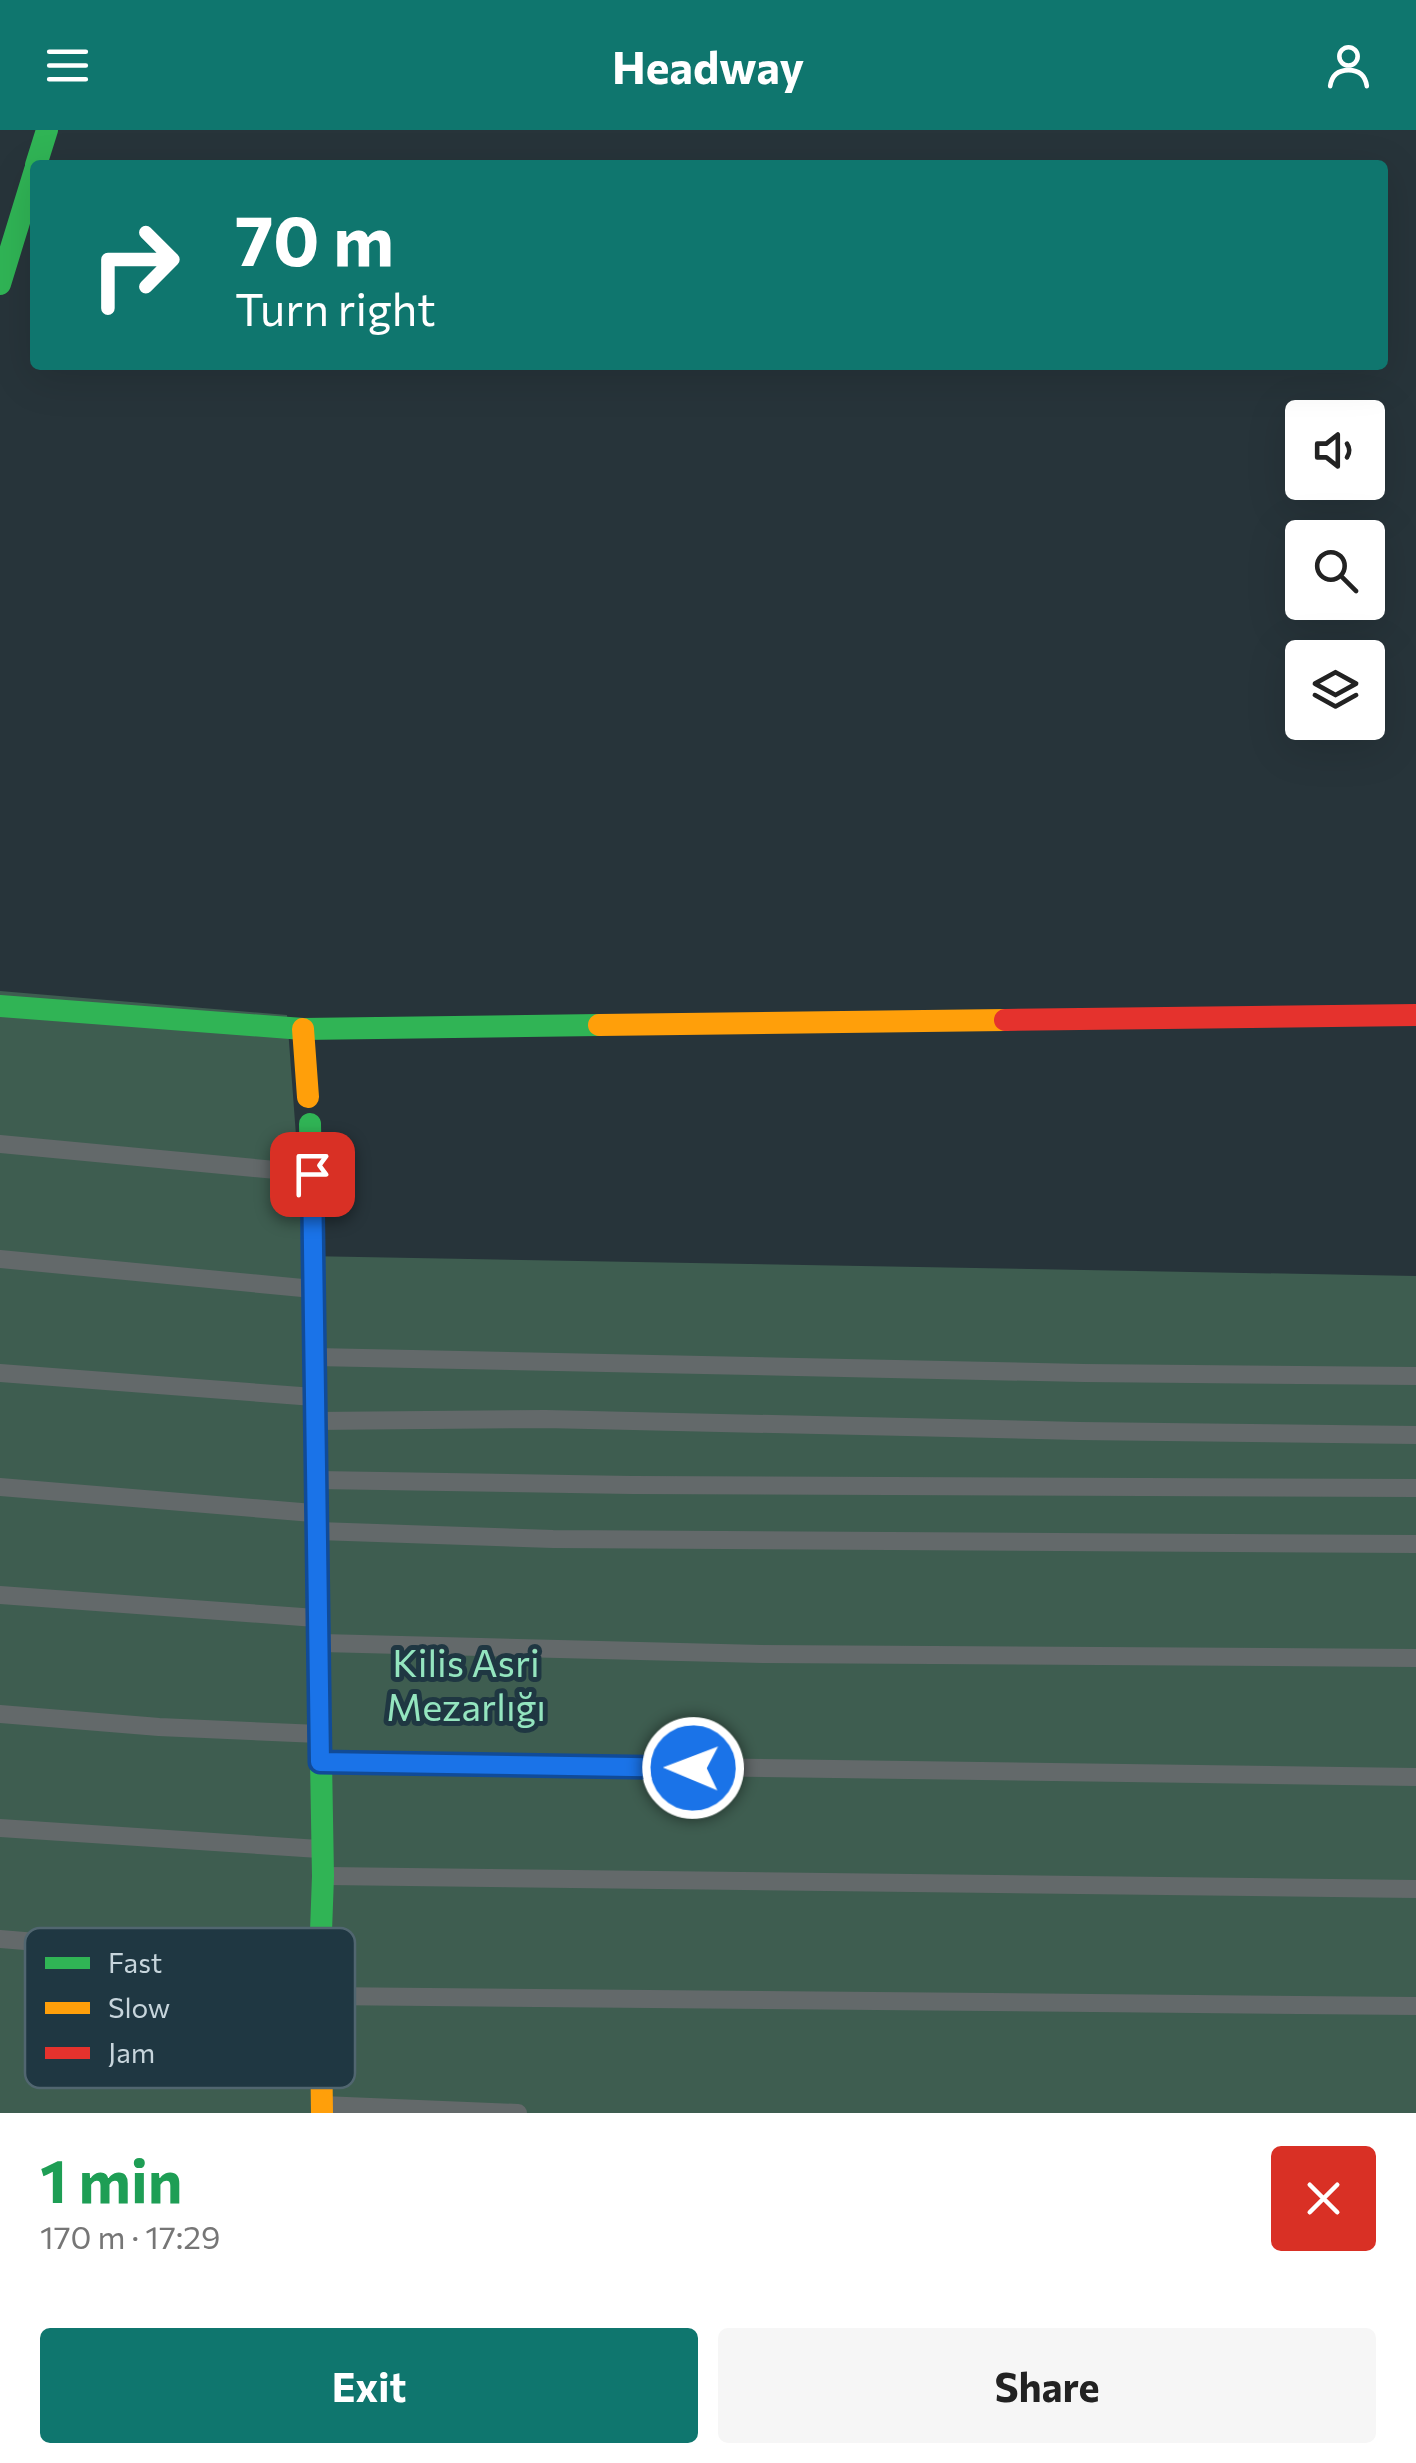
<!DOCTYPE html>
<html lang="en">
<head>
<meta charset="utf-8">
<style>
	body { margin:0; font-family:Commissioner,sans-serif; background:#f6f6f6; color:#222; height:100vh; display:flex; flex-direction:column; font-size:38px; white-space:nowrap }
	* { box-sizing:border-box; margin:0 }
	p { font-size:32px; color:#767676 }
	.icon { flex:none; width:55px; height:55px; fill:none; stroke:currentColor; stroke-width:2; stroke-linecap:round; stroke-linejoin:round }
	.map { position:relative; height:1983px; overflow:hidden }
	.side { display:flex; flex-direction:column; background:#fff; flex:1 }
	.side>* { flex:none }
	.guide { position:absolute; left:30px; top:30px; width:1358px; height:210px; border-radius:10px; box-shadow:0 10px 40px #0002; background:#0f766e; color:#fff; overflow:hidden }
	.controls { position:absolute; left:1285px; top:270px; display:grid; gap:20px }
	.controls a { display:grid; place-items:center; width:100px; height:100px; border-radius:10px; background:#fff; box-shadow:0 10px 40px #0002; font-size:50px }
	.pin { position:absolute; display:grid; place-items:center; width:85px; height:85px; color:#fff; margin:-42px; border-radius:20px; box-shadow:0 5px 15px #0006 }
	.me { position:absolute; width:110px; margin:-55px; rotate:271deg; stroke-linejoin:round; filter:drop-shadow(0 0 8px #0008) }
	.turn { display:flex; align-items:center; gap:35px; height:210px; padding:0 40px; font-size:45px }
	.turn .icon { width:130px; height:130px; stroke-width:2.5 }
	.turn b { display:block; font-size:70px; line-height:85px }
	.round { display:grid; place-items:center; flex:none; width:105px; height:105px; border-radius:10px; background:#f6f6f6 }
	.overview { display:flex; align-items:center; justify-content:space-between; height:170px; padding:0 40px }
	h1 { font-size:60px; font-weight:700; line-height:75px; color:#1e9e55 }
	.cta { display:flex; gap:20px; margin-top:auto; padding:20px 40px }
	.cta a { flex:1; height:115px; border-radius:10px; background:#0f766e; color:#fff; font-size:40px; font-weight:700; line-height:115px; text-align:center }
	.cta a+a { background:#f6f6f6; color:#222 }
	header { display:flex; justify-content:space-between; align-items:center; height:130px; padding:0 40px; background:#0f766e; color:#fff; font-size:45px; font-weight:700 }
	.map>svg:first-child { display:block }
	.green { fill:#3e5d50 }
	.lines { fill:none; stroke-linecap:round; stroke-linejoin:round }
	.lane { stroke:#63696a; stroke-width:18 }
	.fast { stroke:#30b455; stroke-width:22 }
	.slow { stroke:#ff9f0a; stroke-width:22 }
	.jam { stroke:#e5322d; stroke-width:22 }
	.route-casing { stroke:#114b97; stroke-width:25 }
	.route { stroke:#1a73e8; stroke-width:18 }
	.labels { text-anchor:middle; stroke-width:10; stroke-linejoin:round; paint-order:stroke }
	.park-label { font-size:38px; fill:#94e5bf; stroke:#1f3742 }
	.key { fill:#1f3742; stroke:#516670; stroke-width:2.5 }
	.key-label { font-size:28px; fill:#c7d5dc }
</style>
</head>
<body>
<header><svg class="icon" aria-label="menu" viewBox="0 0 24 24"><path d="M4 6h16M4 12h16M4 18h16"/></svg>Headway<svg class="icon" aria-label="person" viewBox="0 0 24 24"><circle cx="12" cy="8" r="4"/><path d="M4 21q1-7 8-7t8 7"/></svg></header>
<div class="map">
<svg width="1416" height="1983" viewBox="0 0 1416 1983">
	<rect width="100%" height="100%" fill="#27343a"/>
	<path class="green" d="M0 861 287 885 305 1126 1416 1146V1983H0Z"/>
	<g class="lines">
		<path class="lane" d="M0 1014 308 1043
			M0 1129 313 1159
			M315 1227 1084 1243 1416 1246
			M0 1243 314 1267
			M315 1291 545 1289 1080 1301 1416 1305
			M317 1350 632 1355 1416 1358
			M0 1357 313 1383
			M318 1401 553 1409 1416 1414
			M0 1465 316 1488
			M322 1513 762 1524 1416 1528
			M0 1584 159 1597 319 1604
			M325 1632 1416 1647
			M0 1698 319 1719
			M327 1746 1416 1759
			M0 1809 318 1835
			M320 1866 1416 1876
			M322 1975 518 1983"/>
		<path class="fast" d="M36 35 47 0
			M0 154 35 40
			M0 876 303 899 599 895
			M310 994 323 1746 320 1829"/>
		<path class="slow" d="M599 895 1005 890
			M303 899 308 967
			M320 1829 322 1983"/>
		<path class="jam" d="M1005 890 1416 885"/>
	</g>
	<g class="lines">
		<defs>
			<path id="route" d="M312 1044 320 1632 693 1638"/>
		</defs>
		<use href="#route" class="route-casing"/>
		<use href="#route" class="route"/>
	</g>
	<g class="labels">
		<g class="park-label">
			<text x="466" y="1547">Kilis Asri<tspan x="466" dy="44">Mezarlığı</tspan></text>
		</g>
	</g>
	<rect x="25" y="1798" width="330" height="160" rx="15" class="key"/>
	<rect x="45" y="1827" width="45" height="12" fill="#30b455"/>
	<rect x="45" y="1872" width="45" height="12" fill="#ff9f0a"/>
	<rect x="45" y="1917" width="45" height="12" fill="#e5322d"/>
	<g class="key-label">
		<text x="108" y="1843">Fast</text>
		<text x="108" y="1888">Slow</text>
		<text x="108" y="1933">Jam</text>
	</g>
</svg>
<div class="controls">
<a><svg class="icon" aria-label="sound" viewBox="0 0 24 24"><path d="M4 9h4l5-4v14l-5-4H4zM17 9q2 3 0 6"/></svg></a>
<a><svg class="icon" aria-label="search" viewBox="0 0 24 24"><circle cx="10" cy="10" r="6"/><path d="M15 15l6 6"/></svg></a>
<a><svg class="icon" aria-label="layers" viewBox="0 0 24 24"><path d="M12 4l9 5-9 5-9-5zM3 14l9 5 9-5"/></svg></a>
</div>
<div class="pin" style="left:312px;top:1044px;background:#d93025"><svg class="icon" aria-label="arrive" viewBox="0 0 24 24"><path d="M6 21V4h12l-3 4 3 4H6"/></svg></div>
<svg class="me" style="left:693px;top:1638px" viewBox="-20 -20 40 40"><circle r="17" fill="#1a73e8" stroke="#fff" stroke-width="3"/><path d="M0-11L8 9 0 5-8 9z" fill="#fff"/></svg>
<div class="guide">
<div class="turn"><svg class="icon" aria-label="right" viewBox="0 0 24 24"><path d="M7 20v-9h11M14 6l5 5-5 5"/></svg><div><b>70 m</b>Turn right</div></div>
</div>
</div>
<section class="side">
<div class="overview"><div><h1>1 min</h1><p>170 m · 17:29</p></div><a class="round" style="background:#d93025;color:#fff"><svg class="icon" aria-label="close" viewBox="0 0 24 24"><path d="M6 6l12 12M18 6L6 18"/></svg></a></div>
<div class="cta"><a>Exit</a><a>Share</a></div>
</section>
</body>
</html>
